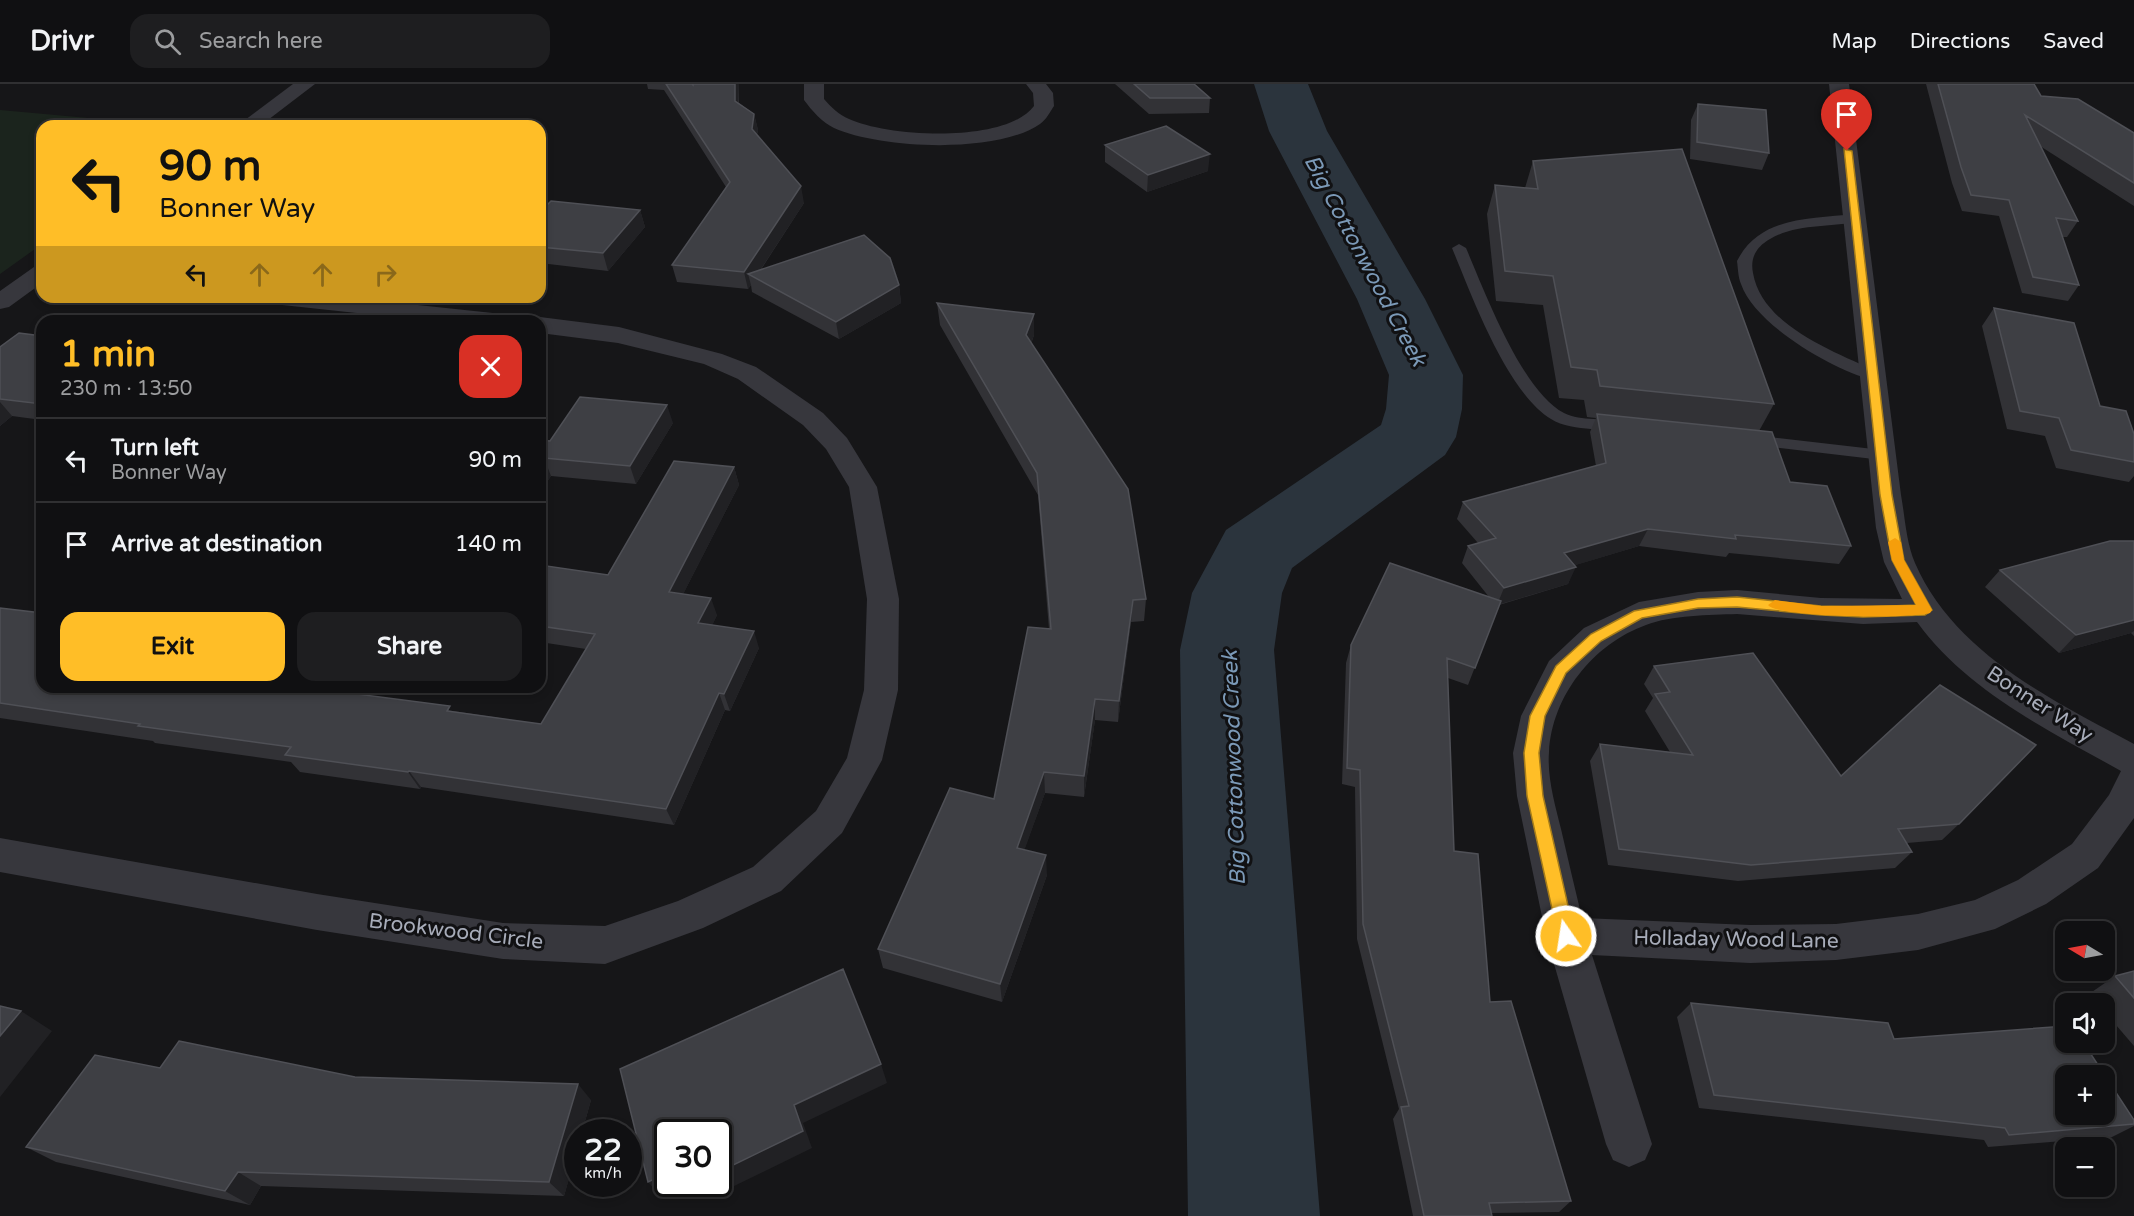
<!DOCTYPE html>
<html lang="en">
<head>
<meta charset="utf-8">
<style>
	body { margin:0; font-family:"Varela Round",sans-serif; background:#1e1e20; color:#f1f3f6; height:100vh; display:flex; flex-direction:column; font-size:22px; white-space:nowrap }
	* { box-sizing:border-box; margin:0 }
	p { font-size:20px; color:#9c9d9f }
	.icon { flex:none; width:33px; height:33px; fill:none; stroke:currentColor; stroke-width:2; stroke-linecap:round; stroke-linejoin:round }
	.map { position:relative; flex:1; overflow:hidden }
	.drawer { position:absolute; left:36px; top:231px; width:510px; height:378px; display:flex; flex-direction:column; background:#101012; border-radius:18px; box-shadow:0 3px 9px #0003,0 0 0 2px #303032 }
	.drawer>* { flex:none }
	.hud { position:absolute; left:36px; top:36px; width:510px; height:183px; border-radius:18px; box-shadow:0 3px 9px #0003,0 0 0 2px #303032; background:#ffbe27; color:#111; overflow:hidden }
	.needle { width:39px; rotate:280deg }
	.tools { position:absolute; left:2055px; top:837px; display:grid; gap:12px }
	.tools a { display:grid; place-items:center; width:60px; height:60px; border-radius:12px; background:#101012; box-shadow:0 3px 9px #0003,0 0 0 2px #303032; font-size:30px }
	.speed { position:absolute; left:564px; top:1035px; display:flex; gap:12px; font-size:30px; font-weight:700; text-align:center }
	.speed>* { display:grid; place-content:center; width:78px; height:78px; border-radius:50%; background:#101012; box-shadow:0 3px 9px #0003,0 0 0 2px #303032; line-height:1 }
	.speed small { font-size:15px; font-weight:400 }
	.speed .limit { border:3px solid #111; border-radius:9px; background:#fff; color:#111 }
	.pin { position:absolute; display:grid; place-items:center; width:51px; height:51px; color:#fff; margin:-62px -26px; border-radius:50% 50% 50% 0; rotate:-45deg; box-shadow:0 0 6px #0007 }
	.pin .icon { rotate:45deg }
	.me { position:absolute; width:66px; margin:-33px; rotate:347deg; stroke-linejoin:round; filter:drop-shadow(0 0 4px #0008) }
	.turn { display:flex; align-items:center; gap:21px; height:126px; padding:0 24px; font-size:27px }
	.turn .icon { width:78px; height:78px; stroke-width:2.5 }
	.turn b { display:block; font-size:42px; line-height:51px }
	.lanes { display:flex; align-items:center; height:57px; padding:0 24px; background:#0003; justify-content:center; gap:30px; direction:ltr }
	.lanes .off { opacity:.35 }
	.round { display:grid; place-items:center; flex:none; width:63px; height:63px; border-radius:18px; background:#1e1e20 }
	.headline { display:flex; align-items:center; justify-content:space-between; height:102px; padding:0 24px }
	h1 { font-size:36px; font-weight:700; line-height:45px; color:#ffbe27 }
	.action { display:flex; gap:12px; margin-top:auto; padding:12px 24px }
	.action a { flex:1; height:69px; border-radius:18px; background:#ffbe27; color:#111; font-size:24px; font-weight:700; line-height:69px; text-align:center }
	.action a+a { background:#1e1e20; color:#f1f3f6 }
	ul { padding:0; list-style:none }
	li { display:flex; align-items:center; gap:18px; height:84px; padding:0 24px; border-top:2px solid #303032 }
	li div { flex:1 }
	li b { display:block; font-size:22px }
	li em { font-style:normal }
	header { display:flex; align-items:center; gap:36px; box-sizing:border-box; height:84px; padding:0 30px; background:#101012; border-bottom:2px solid #303032 }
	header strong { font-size:28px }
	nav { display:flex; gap:33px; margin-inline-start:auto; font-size:21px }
	.search { width:420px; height:54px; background:#1e1e20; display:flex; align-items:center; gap:15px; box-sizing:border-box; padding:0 21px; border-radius:18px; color:#9c9d9f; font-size:22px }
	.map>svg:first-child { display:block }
	.green { fill:#1b241d }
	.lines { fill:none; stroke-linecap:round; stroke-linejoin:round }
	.river { fill:#2b343d; fill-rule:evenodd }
	.service { fill:#37373d; fill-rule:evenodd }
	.minor { fill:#37373d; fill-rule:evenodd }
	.wall { fill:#323236 }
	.shaded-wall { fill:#212124 }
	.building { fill:#3e3f44; stroke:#4f5056; stroke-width:1.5; fill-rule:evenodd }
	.route { fill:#ffbe27; stroke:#a67c19; stroke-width:1.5 }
	.slow { fill:#f59e0b }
	.labels { text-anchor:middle; stroke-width:6; stroke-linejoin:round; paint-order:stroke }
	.street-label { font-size:21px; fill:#a7acb9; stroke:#111113 }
	.water-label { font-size:22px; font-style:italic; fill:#7b99b7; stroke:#111113 }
</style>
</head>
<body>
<header>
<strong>Drivr</strong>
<div class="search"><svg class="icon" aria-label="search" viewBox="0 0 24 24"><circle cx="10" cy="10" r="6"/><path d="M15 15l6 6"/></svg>Search here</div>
<nav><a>Map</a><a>Directions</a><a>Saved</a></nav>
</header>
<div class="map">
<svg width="2134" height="1132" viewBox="0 0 2134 1132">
	<rect width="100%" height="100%" fill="#161618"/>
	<path class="green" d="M0 26 176 42H42V160L0 190Z"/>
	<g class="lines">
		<path class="river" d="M1254 0H1308L1327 47 1425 215 1463 291 1462 325 1456 353 1445 371 1292 484 1282 509 1274 566 1320 1132H1188L1180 566 1192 509 1226 446 1381 341 1386 325 1389 291 1357 215 1269 47Z"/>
		<path class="service" d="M1855 130 1860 131 1862 134 1860 137C1830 144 1797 139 1770 155 1756 163 1750 174 1753 189 1762 242 1835 268 1878 288L1881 291 1878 294 1873 296C1833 286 1755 241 1741 200 1738 193 1738 184 1737 177 1760 132 1810 135 1855 130Z
			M1459 160 1466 164C1484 206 1522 308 1564 329 1582 338 1604 333 1623 338L1625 342 1623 346C1613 348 1601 346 1591 345 1578 344 1562 342 1551 335 1506 307 1472 212 1452 164Z
			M1751 351 1882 366 1888 367 1890 371 1888 375 1882 376 1745 360 1743 356 1745 352Z"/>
		<path class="minor" d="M293 0H315L260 42H237Z
			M804 0H824V15C831 23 839 31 849 35 888 53 1006 60 1034 22L1033 9 1026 0H1046L1053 9 1054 22C1050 28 1046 36 1040 40 997 70 881 65 834 44 822 38 812 27 804 16Z
			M1829 0H1849L1901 411C1905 433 1906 458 1915 479 1954 569 2052 616 2134 660V734L2098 784 2046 820 1995 845 1918 866 1836 876 1750 879 1592 871 1652 1060 1645 1076 1629 1083 1613 1076 1606 1060 1546 852 1517 712 1513 669 1521 632 1549 577 1584 544 1639 518 1698 508 1737 506 1821 514 1902 515 1884 478 1876 444ZM1737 530 1863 540 1917 538C1967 607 2048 646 2121 687L2109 711 2072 760 2018 796 1975 816 1918 830 1836 840 1750 841 1582 834C1575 805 1568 775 1561 745 1555 721 1547 693 1549 668 1552 612 1593 560 1646 541 1672 531 1709 531 1737 530Z
			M42 181V199L9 223 0 225V207L34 183Z
			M261 213H343L502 230 511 232 514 237H431L273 220 264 218Z
			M540 233 619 243 722 270 756 283 823 329 847 354 877 403 899 515 898 606 882 676 842 749 781 807 703 844 605 880 503 875 317 846 0 788V754L317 810 503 839 605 842 678 817 753 783 816 727 847 674 864 606 867 515 849 403 826 365 803 341 738 295 704 280 618 259 540 249V237H530Z"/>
	</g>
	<path class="wall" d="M647 0H739V19L754 30 758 46 757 51 804 119 760 187 899 201 901 219 839 255 752 208 751 201 748 205 677 198 672 181 726 103 664 6 648 5Z
		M1115 0H1194L1210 14 1209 29 1149 30Z
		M1926 0H2034L2041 12 2134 49V122L2040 62 2078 137 2067 153H2062L2079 201 2068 217 2022 209 1999 132 1962 127 1952 99Z
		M1698 20 1769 69 1762 86 1690 75 1691 36Z
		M1105 61 1208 87 1147 108 1105 78Z
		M1533 77 1774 320 1759 347 1790 398 1851 462 1839 480 1729 469 1726 473 1639 462 1575 481 1568 500 1499 521 1468 601 1448 594 1454 767 1490 918 1571 1117 1559 1128 1491 1129 1492 1132H1413L1393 1035 1399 1025 1357 855 1355 703 1342 700 1346 579 1351 561 1489 513 1462 479 1468 462 1478 459 1457 435 1463 418 1596 382 1590 348 1596 334 1587 333 1584 316 1559 314 1543 221 1496 217 1487 130 1495 101 1525 104Z
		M640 126 645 143 608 187 540 179V128Z
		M937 219 1034 230V251L1031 260 1146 515 1144 537 1131 538 1118 638 1095 636 1084 713 1045 709 1024 766 1047 791 1002 918 883 884 878 865 994 715 1049 545 1038 411 940 241Z
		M1994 224 2100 322 2134 350V392L2129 398 2056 384 2045 352 2007 345 1982 242Z
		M42 252V336L12 332 0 342V263Z
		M673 339 636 400 551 392 540 408V356L550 357Z
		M734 383 739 401 683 510 717 531 712 541 759 564 730 627 725 626 674 741 421 703 420 705 300 688 291 678 155 659 153 657 0 634V524L42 603H329L327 607 453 627 541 640 586 565 540 558V481L608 491Z
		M2134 457V552L2131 549 2059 569 1985 503 2000 486Z
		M1654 582 1841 692 1959 740 1942 756 1907 759 1912 768 1895 784 1738 797 1608 781 1590 677 1600 660 1670 668 1645 627 1653 614 1644 600Z
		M2134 887V962L2104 927V920H2098L2089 910 2115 892Z
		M1691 919 1894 955 2134 1036V1042L2112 1053 1988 1063 1984 1056 1699 1024 1677 933Z
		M160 984 355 993 591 1016 564 1112 261 1102 250 1121 56 1078 26 1063Z"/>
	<path class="shaded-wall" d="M735 0H739L738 33 735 17Z
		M754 30 758 46 755 61 752 45Z
		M1210 70 1208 87 1147 108 1148 91Z
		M801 102 804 119 755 194 748 190 751 201 748 205 744 188Z
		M640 126 645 143 608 187 603 169Z
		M899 201 901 219 839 255 836 238Z
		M1034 230V251L1026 273V251Z
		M0 318 12 332 0 342Z
		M667 321 673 339 636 400 630 382Z
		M544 374 551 392 540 408V379Z
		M734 383 739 401 675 526 669 508Z
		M1648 445 1639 462 1556 487 1564 469Z
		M1576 483 1568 500 1497 521 1504 504Z
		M711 514 717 531 705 557 698 539Z
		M1133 516 1131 538 1118 638 1119 617Z
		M2134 536V547L2131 549 2059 569 2076 551Z
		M754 547 759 564 730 627 724 610Z
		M303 603H329L316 621Z
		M719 609 725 626 674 741 666 725Z
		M1095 615V636L1084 713V692Z
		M409 687 421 703 420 705 408 688Z
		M1044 688 1045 709 1018 784 1017 764Z
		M1046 771 1047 791 1002 918 1000 900Z
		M21 927 52 947 0 1013V952Z
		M881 980 887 999 803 1039 812 1064 732 1103 721 1087 794 1021Z
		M578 1000 591 1016 582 1048H578V1064L564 1112 549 1098Z
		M238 1088 261 1102 250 1121 225 1107Z
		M668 1089V1100H692L662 1114 648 1098Z"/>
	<path class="building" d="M666 0H692L693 1V0H735V17L754 30 752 45 801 102 744 188 672 181 730 98Z
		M1134 0H1194L1210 14H1150Z
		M1938 0H2034L2041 12 2078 15 2134 49V99L2025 31 2078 137 2056 134 2079 201 2033 193 2009 116 1971 111 1961 83Z
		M1698 20 1766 26 1769 69 1697 58Z
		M1166 42 1210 70 1148 91 1105 61Z
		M1682 65 1774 320 1600 302 1597 286 1571 283 1553 192 1505 187 1495 101 1538 105 1533 77Z
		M551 117 640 126 603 169 540 163V128Z
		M864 151 890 174 899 201 836 238 748 190Z
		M937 219 1034 230 1026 251 1128 405 1146 515 1133 516 1119 617 1095 615 1084 692 1044 688 1017 764 1046 771 1000 900 878 865 950 704 994 715 1028 543 1051 545 1037 389Z
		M1994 224 2074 239 2100 322 2126 327 2134 350V378L2071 366 2059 334 2020 327Z
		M19 249 42 252V320L0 315V263Z
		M580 313 667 321 630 382 544 374 540 379V356L550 357Z
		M1597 330 1772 348 1790 398 1827 402 1851 462 1735 451 1736 455 1648 445 1564 469 1576 483 1504 504 1468 462 1496 454 1463 418 1606 379Z
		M674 377 734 383 669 508 711 514 698 539 754 547 724 610 719 609 666 725 409 687 408 688 285 671 291 663 138 642 140 640 0 619V524L42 529V603H303L450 622 447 627 541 640 595 550 540 542V481L608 491Z
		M2110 457H2134V536L2076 551 2000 486Z
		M1390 479 1501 517 1475 584 1447 574 1454 767 1478 770 1490 918 1511 917 1571 1117 1489 1119 1492 1132H1424L1401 1023 1409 1022 1363 840 1360 686 1347 684 1351 561Z
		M1753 569 1841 692 1940 601 2036 661 1959 740 1898 745 1912 768 1751 781 1619 765 1600 660 1693 671 1655 610 1670 608 1654 582Z
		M843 885 881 980 794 1021 803 1047 721 1087 718 1080V1048H668V1089L648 1098 620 985Z
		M2134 887V914L2115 892Z
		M1691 919 1888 939 1894 955 2066 942V958H2083L2134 1036V1040L2009 1051 2005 1044 1714 1011ZM2066 992H2104V1030H2066Z
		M0 922 21 927 0 952Z
		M179 957 355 993 578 1000 549 1098 238 1088 225 1107 26 1063 95 971 160 984Z"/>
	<path class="route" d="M1844 65 1852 67 1892 411 1904 476 1932 526 1925 531 1863 533 1821 531 1737 523 1698 524 1642 534 1601 557 1566 589 1545 632 1539 669 1543 712 1575 852 1572 857 1566 859 1561 857 1558 852 1527 712 1524 669 1530 632 1556 582 1591 550 1634 527 1698 515 1737 513 1821 522 1863 523 1916 521 1892 476 1880 411Z"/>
	<path class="slow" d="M1895 454 1901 458 1904 476 1932 526 1930 529C1910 535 1778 534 1768 521L1775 516 1821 522 1916 521 1892 476 1888 458Z"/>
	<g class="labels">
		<g class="street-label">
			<text transform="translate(2040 620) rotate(33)" y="7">Bonner Way</text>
			<text transform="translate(456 847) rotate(7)" y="7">Brookwood Circle</text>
			<text transform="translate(1736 855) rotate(1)" y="7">Holladay Wood Lane</text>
		</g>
		<g class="water-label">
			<text transform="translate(1366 176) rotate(62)" y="8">Big Cottonwood Creek</text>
			<text transform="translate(1233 684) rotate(-92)" y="8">Big Cottonwood Creek</text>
		</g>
	</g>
</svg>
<div class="tools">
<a><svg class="needle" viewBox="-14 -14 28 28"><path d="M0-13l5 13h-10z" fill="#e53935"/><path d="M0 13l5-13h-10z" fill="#9c9d9f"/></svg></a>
<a><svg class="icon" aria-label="sound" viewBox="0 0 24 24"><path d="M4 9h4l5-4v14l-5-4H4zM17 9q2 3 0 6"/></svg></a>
<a>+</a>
<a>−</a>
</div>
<div class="speed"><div>22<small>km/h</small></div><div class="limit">30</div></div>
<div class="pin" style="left:1847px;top:67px;background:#d93025"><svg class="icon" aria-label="arrive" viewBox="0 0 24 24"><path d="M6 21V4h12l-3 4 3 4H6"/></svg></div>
<svg class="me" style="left:1566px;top:852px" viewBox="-20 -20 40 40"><circle r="17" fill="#ffbe27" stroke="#fff" stroke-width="3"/><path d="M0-11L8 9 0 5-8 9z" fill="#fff"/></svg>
<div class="hud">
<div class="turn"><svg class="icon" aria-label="left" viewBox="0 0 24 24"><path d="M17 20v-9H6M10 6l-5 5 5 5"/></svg><div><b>90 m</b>Bonner Way</div></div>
<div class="lanes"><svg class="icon" aria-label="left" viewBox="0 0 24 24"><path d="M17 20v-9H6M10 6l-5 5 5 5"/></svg><svg class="icon off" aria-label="ahead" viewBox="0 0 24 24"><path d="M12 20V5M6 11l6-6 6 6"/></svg><svg class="icon off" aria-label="ahead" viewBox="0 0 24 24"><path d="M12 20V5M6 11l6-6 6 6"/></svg><svg class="icon off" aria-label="right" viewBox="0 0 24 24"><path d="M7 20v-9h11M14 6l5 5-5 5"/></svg></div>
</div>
<section class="drawer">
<div class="headline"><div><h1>1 min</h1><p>230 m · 13:50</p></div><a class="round" style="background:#d93025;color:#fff"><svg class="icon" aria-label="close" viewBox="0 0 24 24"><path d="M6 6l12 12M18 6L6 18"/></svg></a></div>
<ul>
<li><svg class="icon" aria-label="left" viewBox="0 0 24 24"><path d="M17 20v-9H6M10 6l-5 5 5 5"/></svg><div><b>Turn left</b><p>Bonner Way</p></div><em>90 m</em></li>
<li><svg class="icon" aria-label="arrive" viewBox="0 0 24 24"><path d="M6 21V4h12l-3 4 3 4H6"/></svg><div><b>Arrive at destination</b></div><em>140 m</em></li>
</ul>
<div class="action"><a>Exit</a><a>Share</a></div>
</section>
</div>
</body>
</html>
